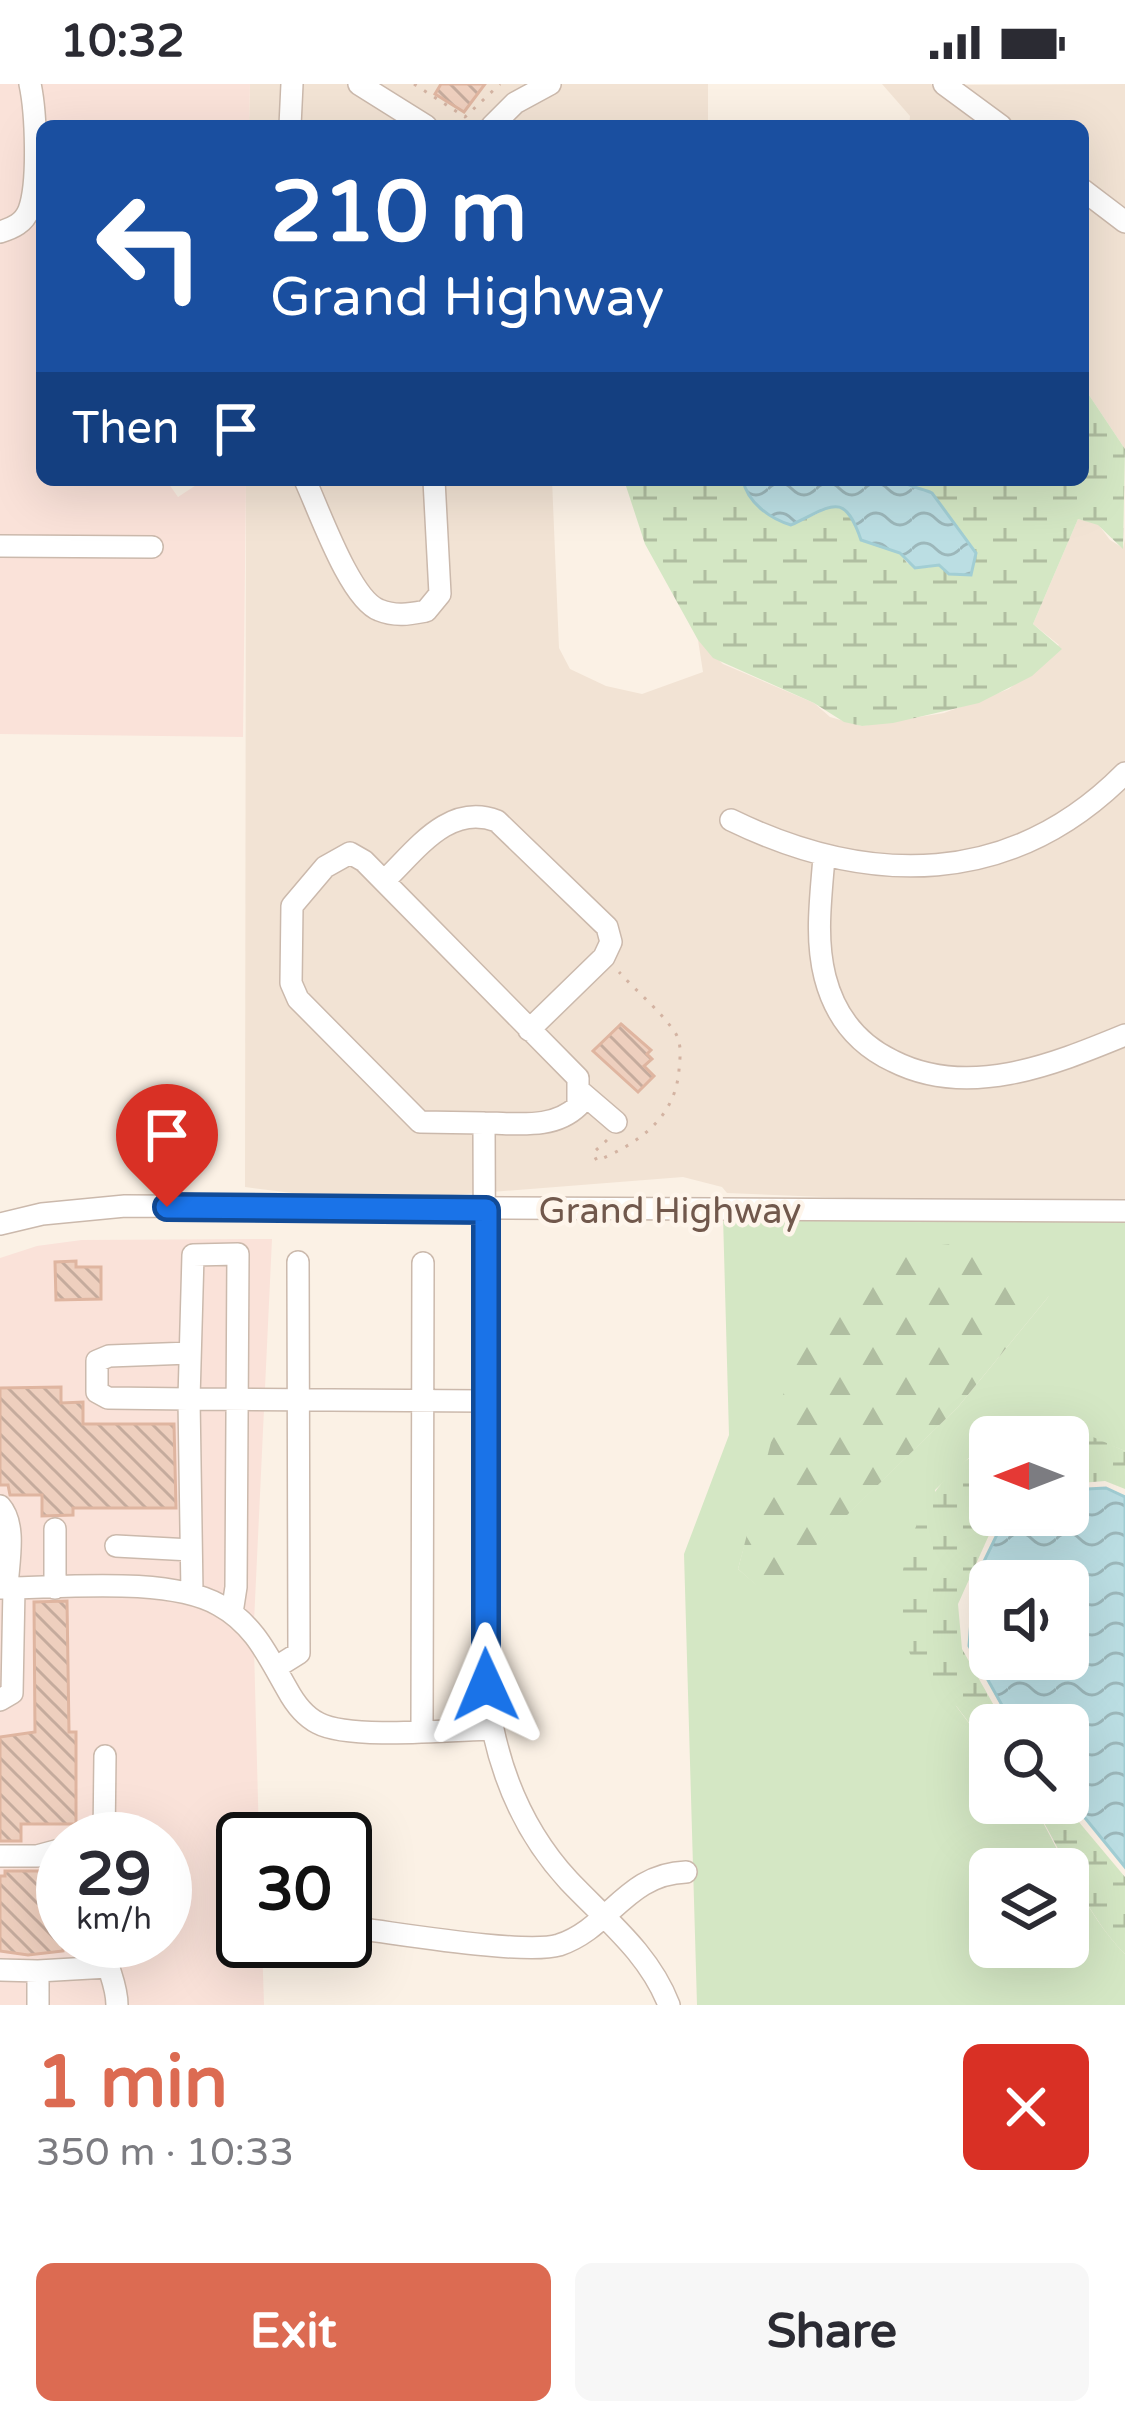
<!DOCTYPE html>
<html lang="en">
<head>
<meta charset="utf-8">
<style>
	body { margin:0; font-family:"Varela Round",sans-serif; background:#f7f7f7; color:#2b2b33; height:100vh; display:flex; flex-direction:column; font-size:45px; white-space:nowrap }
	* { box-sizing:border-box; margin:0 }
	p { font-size:39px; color:#7c7c81 }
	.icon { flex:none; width:66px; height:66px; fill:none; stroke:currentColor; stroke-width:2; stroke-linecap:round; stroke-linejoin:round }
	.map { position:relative; height:1921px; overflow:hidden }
	.drawer { display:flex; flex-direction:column; background:#fff; flex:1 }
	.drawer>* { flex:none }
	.top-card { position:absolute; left:36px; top:36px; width:1053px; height:366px; border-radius:18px; box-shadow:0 12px 48px #0002; background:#1a4fa0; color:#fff; overflow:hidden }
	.needle { width:78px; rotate:270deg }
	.fabs { position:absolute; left:969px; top:1332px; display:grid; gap:24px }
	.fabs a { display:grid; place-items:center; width:120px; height:120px; border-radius:18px; background:#fff; box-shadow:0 12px 48px #0002; font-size:60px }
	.speed { position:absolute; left:36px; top:1728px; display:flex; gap:24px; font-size:60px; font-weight:700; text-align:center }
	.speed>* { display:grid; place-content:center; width:156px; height:156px; border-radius:50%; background:#fff; box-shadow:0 12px 48px #0002; line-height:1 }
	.speed small { font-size:30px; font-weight:400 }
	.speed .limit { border:6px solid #111; border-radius:18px; background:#fff; color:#111 }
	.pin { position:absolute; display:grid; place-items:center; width:102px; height:102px; color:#fff; margin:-123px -51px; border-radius:50% 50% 50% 0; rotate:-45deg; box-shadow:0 0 12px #0007 }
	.pin .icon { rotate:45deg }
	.me { position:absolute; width:132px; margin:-66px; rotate:359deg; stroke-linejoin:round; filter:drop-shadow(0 0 9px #0008) }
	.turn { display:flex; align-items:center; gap:42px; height:252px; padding:0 36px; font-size:54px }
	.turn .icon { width:156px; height:156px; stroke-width:2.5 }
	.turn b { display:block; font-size:84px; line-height:102px }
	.then { display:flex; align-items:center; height:114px; padding:0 36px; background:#0003; gap:24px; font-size:45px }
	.round { display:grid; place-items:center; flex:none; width:126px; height:126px; border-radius:18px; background:#f7f7f7 }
	.head { display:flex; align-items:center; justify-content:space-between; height:204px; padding:0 36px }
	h1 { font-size:72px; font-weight:700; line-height:90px; color:#dc6b52 }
	.button { display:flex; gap:24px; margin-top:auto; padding:24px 36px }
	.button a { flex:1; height:138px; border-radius:18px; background:#dc6b52; color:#fff; font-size:48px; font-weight:700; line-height:138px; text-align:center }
	.button a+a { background:#f7f7f7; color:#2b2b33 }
	.status { display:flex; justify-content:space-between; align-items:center; height:84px; padding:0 60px; background:#fff; direction:ltr }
	.status svg { height:33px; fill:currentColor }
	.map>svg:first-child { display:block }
	.residential { fill:#f2e3d4 }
	.commercial { fill:#fae2d9; fill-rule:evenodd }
	.green { fill:#d4e7c4; fill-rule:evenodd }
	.forest { fill:url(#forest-firs) }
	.wetland { fill:url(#wetland-marsh) }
	.water { fill:url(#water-waves); stroke:#a2ced4; stroke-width:3; fill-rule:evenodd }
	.building { fill:url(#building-back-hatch); stroke:#dfb5a0; stroke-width:3 }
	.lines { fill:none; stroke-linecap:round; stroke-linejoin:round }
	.minor-casing { stroke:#cbb9ac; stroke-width:24 }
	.path { stroke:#d3b3a2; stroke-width:3; stroke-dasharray:3 9; stroke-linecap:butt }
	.minor { stroke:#fff; stroke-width:21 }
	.route-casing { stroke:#114b97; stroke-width:30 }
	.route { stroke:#1a73e8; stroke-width:21 }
	.labels { text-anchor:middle; stroke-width:9; stroke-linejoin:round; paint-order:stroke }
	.street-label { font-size:36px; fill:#71584c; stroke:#fef5eb }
</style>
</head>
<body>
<div class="status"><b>10:32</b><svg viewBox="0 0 49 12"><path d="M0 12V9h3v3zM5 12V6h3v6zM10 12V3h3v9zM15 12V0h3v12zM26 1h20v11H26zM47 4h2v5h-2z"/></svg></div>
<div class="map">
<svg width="1125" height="1921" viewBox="0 0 1125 1921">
	<defs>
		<pattern id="forest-firs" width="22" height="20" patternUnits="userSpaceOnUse" patternTransform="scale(3)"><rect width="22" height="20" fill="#d4e7c4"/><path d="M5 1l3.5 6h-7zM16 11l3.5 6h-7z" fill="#b0bea1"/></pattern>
		<pattern id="wetland-marsh" width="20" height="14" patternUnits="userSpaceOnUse" patternTransform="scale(3)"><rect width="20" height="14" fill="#d4e7c4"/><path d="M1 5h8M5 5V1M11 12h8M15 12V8" fill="none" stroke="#b0bea1"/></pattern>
		<pattern id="water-waves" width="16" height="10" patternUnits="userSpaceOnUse" patternTransform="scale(3)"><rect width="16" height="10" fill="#bbdee3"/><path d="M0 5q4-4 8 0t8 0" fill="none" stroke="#9cb7ba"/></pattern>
		<pattern id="building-back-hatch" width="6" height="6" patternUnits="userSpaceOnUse" patternTransform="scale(3)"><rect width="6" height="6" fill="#eecfbe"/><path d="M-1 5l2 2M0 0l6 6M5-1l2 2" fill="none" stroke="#c5ab9d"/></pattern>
	</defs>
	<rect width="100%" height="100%" fill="#fbf1e5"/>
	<path class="residential" d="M250 0H708V42H249Z
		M882 0H931L987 42H909L910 32Z
		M1125 0V128L1083 95V42H1015L959 1Z
		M1083 117 1125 148V365L1083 302Z
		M246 396H552L559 564 570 585 606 602 642 610 703 588 698 556 723 580 814 619 830 633 862 642 944 629 1009 605 1059 561 1033 540 1078 435 1098 440 1110 456 1123 464 1125 455V677L1087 714 1025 748 960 770 856 772 770 746 728 726 720 739 763 761 815 778 840 946 866 973 915 997 963 1003 1125 960V1117L948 1118 727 1109 722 1103 683 1093 364 1118 245 1103Z
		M1125 701V942L1005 982 938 987 867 954 842 916 834 894 828 842 832 783 890 791 964 785Z"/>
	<path class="commercial" d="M0 0H250L249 42H42V396H166L178 413 204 396H246L243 653 0 650Z
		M272 1155 254 1538 159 1496 0 1492V1174L37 1162 82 1156Z
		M158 1512 174 1513 227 1536 254 1564 259 1755H243V1857H262L264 1921H0V1513ZM63 1755H165V1857H63Z"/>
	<path class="green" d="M723 1132 1125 1133V1367C1077 1346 1040 1353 990 1353V1364L973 1370 935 1406 956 1622 990 1667V1719H1032C1061 1768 1085 1830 1125 1870V1921H697L684 1470 729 1351ZM1049 1212 958 1323 766 1509 738 1485 762 1398ZM990 1785H1068V1863H990Z"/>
	<path class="forest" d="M989 1158 1049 1212 958 1323 766 1510 738 1485 803 1235 894 1164Z"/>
	<path class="wetland" d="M1083 302 1125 365 1123 465 1098 441 1078 435 1033 540 1062 565 1032 592 979 619 893 639 862 642 844 638 814 619 713 574 698 556 645 460 624 396H743C748 424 784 438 811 432 832 426 830 410 850 432 858 442 859 441 861 456L900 469 907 479 926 484 939 481 944 427 932 409 907 401 902 396H1083Z
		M1028 1350 1093 1353 1125 1367V1405L1105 1397 1068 1400V1353H1020Z
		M990 1364V1431H998L958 1520 962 1565 1005 1641H990V1667C979 1653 968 1637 957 1623 944 1608 922 1594 913 1576 878 1509 918 1389 990 1364Z
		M1032 1719H1063L1125 1793V1870C1083 1828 1064 1768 1032 1719Z"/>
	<path class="water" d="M743 396H902C909 404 922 404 932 409L976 469 971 491 949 490 939 481 915 484 900 469 861 456C844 406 832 422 791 441 770 435 747 418 743 396Z
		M1106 1404 1125 1413V1783L1068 1713V1641H1013L969 1562 974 1498 1006 1432 1068 1431V1406ZM990 1497H1068V1575H990Z"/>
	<path class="building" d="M441 0H485L464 28 435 10Z
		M621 940 651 966 647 970 652 975 644 982 654 992 638 1008 593 967Z
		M76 1177V1183H101V1215L56 1216 55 1178Z
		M61 1303V1319L83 1318V1340H174L176 1424H73V1431L42 1432V1411H10L8 1401H0V1304Z
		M67 1517 69 1648H76V1740H21V1757H0V1653L35 1648 34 1518Z
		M5 1787H63V1867L28 1871 0 1867V1792H5Z"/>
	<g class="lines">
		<defs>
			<path id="minor" d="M359 0 426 42
				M944 0 1001 42
				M290 42 292 0
				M492 42 515 19 550 0
				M1083 106 1125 138
				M0 148C13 144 24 139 29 126 39 99 36 28 30 0
				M305 396C319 426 350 515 379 526 396 533 410 530 426 527L440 510 434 396
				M0 462 152 463
				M731 736C869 803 1011 804 1125 689
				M824 773C821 813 815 854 825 893 835 932 857 960 893 977 968 1015 1052 981 1125 951
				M384 797C415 768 448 718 497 737L607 843 611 858 604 873 529 946
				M581 1008 616 1038
				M484 1039 420 1038 298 915 291 899 292 822 325 783 350 769 364 777 578 994V1022C553 1046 517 1039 484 1039L486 1602C494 1675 518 1742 569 1797 606 1836 649 1869 669 1921
				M0 1140 42 1130 125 1122 1125 1127
				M190 1269 109 1272 97 1277V1308L108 1314 189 1315 193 1171 238 1170 236 1503 232 1529
				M0 1422C17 1441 8 1479 7 1504
				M116 1462 191 1466
				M0 1504C60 1504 168 1492 219 1521 254 1540 268 1572 287 1605 294 1618 304 1632 318 1639 349 1656 453 1646 492 1645
				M55 1504V1445
				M192 1509 189 1315 485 1317
				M275 1584 299 1569 298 1178
				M0 1616 12 1609 14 1504
				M422 1646 423 1179
				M104 1755 105 1672
				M0 1772H37L63 1765
				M362 1845C402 1850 526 1871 559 1861 610 1844 626 1790 686 1788
				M104 1857C104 1881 117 1897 117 1921
				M0 1886 38 1887V1921
				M38 1887 108 1883"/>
		</defs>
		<use href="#minor" class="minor-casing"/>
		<path class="path" d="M414 0 465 33 500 0
			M607 1056 593 1069 597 1077C638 1059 675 1035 679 986 680 974 682 961 676 950 662 928 637 908 619 888"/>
		<use href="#minor" class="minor"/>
	</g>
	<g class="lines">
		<defs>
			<path id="route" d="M167 1123 486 1126V1601"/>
		</defs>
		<use href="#route" class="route-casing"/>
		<use href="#route" class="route"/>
	</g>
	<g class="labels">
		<g class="street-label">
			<text x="670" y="1139">Grand Highway</text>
		</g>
	</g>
</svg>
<div class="fabs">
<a><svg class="needle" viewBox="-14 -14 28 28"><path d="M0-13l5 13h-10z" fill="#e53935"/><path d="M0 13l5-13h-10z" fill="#7c7c81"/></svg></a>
<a><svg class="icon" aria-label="sound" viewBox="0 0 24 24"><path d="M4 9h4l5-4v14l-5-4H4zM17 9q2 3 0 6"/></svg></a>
<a><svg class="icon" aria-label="search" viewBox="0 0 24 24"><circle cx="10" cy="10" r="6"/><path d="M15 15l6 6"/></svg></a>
<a><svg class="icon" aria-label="layers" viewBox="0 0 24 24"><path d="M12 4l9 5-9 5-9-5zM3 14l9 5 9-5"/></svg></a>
</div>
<div class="speed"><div>29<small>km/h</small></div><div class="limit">30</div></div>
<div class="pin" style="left:167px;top:1123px;background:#d93025"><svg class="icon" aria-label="arrive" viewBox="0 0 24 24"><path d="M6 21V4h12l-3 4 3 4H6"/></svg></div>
<svg class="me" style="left:486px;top:1601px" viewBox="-20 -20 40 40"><path d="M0-17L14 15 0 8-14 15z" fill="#1a73e8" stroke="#fff" stroke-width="4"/></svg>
<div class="top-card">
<div class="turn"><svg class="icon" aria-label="left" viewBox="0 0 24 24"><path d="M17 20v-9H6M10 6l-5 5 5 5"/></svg><div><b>210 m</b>Grand Highway</div></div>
<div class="then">Then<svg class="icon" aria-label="arrive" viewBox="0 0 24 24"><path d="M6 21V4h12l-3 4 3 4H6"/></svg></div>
</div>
</div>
<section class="drawer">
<div class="head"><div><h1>1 min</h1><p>350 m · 10:33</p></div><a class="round" style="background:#d93025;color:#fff"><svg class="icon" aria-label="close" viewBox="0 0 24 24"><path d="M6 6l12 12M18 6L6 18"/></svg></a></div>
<div class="button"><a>Exit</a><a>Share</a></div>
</section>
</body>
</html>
